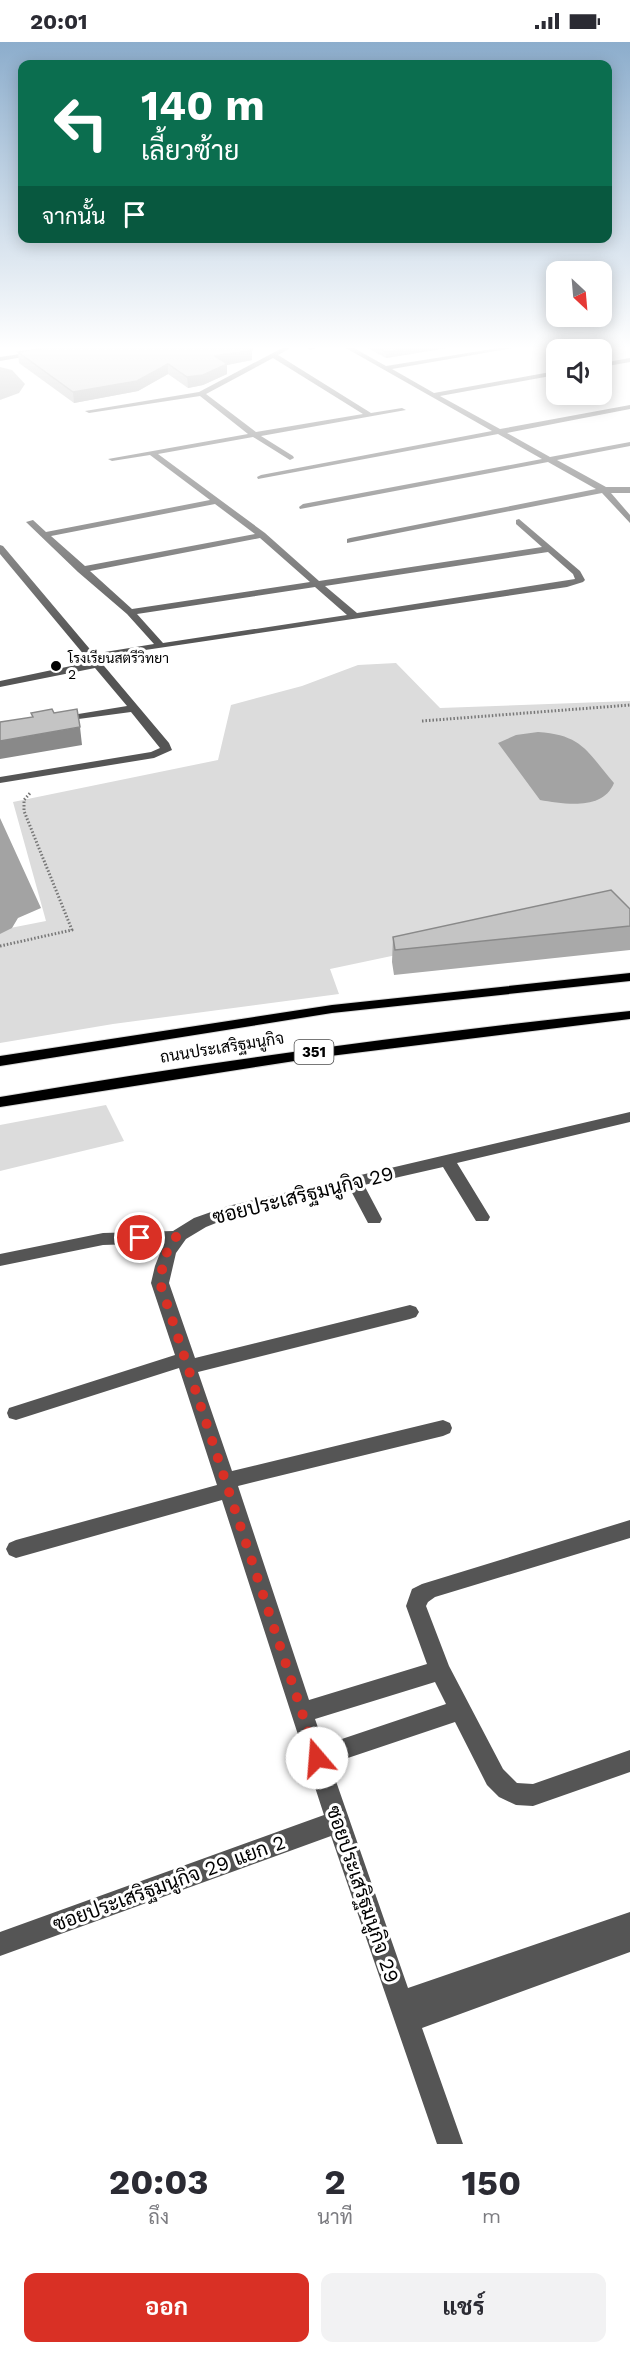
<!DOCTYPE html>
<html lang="th">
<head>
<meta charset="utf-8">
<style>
	body { margin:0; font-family:"Work Sans",Sarabun,sans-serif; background:#f2f2f3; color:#2b2b33; height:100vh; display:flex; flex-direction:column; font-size:22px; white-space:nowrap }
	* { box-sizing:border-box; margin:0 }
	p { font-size:20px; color:#7c7c81 }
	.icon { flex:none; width:33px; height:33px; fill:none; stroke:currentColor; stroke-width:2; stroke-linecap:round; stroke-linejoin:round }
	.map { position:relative; height:2102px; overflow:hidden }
	.side { display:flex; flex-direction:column; background:#fff; flex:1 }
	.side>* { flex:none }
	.top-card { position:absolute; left:18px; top:18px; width:594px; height:183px; border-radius:12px; box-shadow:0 3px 15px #0003; background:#0b6e4f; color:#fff; overflow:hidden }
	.needle { width:39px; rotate:154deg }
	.fabs { position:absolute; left:546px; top:219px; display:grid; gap:12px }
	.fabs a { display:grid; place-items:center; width:66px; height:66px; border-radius:12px; background:#fff; box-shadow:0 3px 15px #0003; font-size:30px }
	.pin { position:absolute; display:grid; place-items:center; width:51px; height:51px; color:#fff; margin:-26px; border:3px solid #fff; border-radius:50%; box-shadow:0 2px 6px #0007 }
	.me { position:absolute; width:66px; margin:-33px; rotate:342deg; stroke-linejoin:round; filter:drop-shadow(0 0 4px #0008) }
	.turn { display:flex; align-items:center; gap:21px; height:126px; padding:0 24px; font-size:27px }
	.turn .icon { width:78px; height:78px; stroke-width:2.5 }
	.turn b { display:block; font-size:42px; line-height:51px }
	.then { display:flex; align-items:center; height:57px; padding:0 24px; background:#0003; gap:12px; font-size:22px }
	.eta { display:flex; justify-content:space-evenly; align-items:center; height:102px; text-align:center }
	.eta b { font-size:36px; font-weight:700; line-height:42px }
	.button { display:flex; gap:12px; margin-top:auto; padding:12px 24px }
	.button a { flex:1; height:69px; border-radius:12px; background:#d93025; color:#fff; font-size:24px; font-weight:700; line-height:69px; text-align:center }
	.button a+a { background:#f2f2f3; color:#2b2b33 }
	.status { display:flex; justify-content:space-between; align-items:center; height:42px; padding:0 30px; background:#fff; direction:ltr }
	.status svg { height:16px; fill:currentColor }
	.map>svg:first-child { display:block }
	.green { fill:#dcdcdc }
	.water { fill:#a3a3a3 }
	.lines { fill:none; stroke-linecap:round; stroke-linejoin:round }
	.major-casing { stroke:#dbdbdb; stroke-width:2 }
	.path { stroke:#777; stroke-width:3; stroke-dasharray:1.5 2; stroke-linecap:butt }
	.minor { fill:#555; fill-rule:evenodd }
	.major { fill:#000; fill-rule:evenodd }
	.wall { fill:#a9a9a9 }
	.shaded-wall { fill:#898989 }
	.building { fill:#c4c4c4; stroke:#898989; stroke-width:1.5 }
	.route { stroke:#d93025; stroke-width:10; stroke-dasharray:0 18 }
	.poi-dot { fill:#000; stroke:#fff; stroke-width:2 }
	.labels { text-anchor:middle; stroke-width:6; stroke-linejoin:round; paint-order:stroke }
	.far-poi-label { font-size:14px; fill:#000; stroke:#fff; text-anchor:start }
	.shield { fill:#fff; stroke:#4c4c4c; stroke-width:1.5 }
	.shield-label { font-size:15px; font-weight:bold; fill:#000 }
	.street-label { font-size:16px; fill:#000; stroke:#fff }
	.near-street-label { font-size:20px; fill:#000; stroke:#fff }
</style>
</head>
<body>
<div class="status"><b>20:01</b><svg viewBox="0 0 49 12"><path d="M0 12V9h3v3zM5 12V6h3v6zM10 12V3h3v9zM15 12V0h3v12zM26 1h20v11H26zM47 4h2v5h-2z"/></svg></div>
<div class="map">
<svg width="630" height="2102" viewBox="0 0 630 2102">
	<rect width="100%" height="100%" fill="#fff"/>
	<path class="green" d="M396 621 440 666 630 659V877L619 866 330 927 339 952 113 982 0 1001V888L46 879 13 760 218 718 231 663 302 644 358 623Z
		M106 1063 124 1099 0 1129V1083Z"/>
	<path class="water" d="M0 325 12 328 25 342 19 351 0 358Z
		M538 690C583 693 587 710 614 741 603 769 564 762 540 758L498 701 516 693Z
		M0 776 41 866 18 876 12 886 0 892Z"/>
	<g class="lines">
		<defs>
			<path id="major" d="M630 931V939L332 971 0 1024V1014L332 963Z
				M630 969V977L314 1016 0 1065V1055C209 1020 419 991 630 969Z"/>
		</defs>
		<use href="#major" class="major-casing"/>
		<path class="path" d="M422 679 630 663
			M0 904 72 888 24 769V758L31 750"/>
		<path class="minor" d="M66 305H81L0 319V315Z
			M284 305H292L278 313 371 371 402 366 406 368 261 394 293 414 294 416 290 418 253 395 158 412 265 491 319 539 542 505 516 482V478L519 477 580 529 585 538 583 540 567 545 105 614V610L154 602 127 572 78 530 26 480 33 478 46 490 210 458 150 413 112 419 108 417 248 392 200 354 89 371 85 369 199 350ZM273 316 363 372 256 390 206 352ZM215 462 255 492 85 524 51 494ZM260 496 310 540 132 567 90 529ZM548 510 573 532 575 537 357 571 325 544ZM315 545 347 573 163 601 137 572Z
			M307 305H319L310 308Z
			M344 305H352L386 324 505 305H519L392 327 434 351 556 329V333L440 354 500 387 630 363V367L507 391 550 415 630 400V404L557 418 606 445H630V451H611L630 473V481L602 451 347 501V497L350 496 596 447 548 420 300 467 299 465 303 462 542 417 498 392 258 437 257 435 261 433 492 389Z
			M630 316V320L602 325V321Z
			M0 503 3 504 169 701 172 708 154 716 0 741V735L151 710 160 706 131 670 56 680 55 678 60 675 127 664 95 626 0 645V639L90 620 0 512Z
			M630 1070V1080L457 1121 490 1175 488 1179H476L443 1125 364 1143 382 1177 380 1181H368L350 1147 231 1175 206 1185 186 1197 176 1211 169 1241 195 1316 410 1263 416 1265 419 1270 416 1275 410 1277 198 1330 232 1429 443 1378 450 1381 452 1386 450 1391 443 1394 238 1444 309 1658 427 1622 406 1564 412 1547 422 1542 630 1478V1496L435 1555 428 1560 426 1564 449 1624 503 1727 517 1741 533 1742 630 1708V1730L533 1764 516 1763 499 1755 487 1743 455 1680 330 1722 408 1946 630 1870V1910L422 1986 463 2102H437L331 1794 0 1914V1890L324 1773 222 1458 16 1516 9 1513 6 1507 9 1501 16 1498 217 1443 179 1326 16 1378 9 1376 7 1371 9 1366 175 1313 151 1241 155 1224 164 1201 103 1203 0 1224V1212L103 1191 173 1189 194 1176 228 1164ZM435 1640 446 1662 324 1703 315 1677Z"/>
		<use href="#major" class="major"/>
	</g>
	<path class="wall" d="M366 305H453L386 316Z
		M252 308V318L227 323V332L203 343 188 346 168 332 138 349 74 361 19 321 18 310Z
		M630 867V908L394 933 392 920 393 895Z"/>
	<path class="shaded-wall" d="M416 305H453L386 316V310Z
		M252 308V318L227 323V332L203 343 188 346 187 335 215 314Z
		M168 322V332L138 349 74 361 73 350Z
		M80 685 82 703 0 717V699Z"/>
	<path class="building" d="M52 305H252V308L215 314 227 322 203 333 187 335 168 322 137 339 73 350 18 310Z
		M377 305H416L386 310Z
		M52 667 54 671 77 667 80 685 0 699V680L33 675 31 671Z
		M611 848 630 867V884L395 908 393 895Z"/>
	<linearGradient id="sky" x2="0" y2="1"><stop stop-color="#8cadcc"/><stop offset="0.51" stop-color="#fff"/><stop offset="1" stop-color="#fff" stop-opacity="0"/></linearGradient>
	<rect width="630" height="599" fill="url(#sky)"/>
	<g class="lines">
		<path class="route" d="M140 1196 176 1195 164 1215 160 1241 317 1716"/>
	</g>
	<circle class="poi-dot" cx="56" cy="624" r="6"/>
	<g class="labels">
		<g class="far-poi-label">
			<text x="68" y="621">โรงเรียนสตรีวิทยา<tspan x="68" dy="16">2</tspan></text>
		</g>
		<rect class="shield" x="294.5" y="998" width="39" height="24" rx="4.5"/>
		<g class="shield-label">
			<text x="314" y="1015">351</text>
		</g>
		<g class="street-label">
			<text transform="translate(222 1005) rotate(-9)" y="6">ถนนประเสริฐมนูกิจ</text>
		</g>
		<g class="near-street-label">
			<text transform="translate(303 1153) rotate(-14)" y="7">ซอยประเสริฐมนูกิจ 29</text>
			<text transform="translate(169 1841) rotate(-20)" y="7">ซอยประเสริฐมนูกิจ 29 แยก 2</text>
			<text transform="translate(363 1852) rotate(71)" y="7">ซอยประเสริฐมนูกิจ 29</text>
		</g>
	</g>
</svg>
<div class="fabs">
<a><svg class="needle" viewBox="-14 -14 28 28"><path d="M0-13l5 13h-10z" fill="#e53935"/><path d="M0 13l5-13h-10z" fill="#7c7c81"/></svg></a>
<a><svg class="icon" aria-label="sound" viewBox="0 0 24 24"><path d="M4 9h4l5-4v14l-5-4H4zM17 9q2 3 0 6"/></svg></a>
</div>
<div class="pin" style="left:140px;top:1196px;background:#d93025"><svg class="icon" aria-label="arrive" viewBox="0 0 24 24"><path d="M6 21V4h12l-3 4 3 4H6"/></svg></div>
<svg class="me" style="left:317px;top:1716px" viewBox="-20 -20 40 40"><circle r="19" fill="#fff"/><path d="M0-13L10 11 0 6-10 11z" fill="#d93025"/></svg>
<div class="top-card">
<div class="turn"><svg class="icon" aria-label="left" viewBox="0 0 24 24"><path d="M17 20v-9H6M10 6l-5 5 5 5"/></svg><div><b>140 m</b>เลี้ยวซ้าย</div></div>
<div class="then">จากนั้น<svg class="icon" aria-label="arrive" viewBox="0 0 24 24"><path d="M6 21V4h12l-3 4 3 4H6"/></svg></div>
</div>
</div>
<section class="side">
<div class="eta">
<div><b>20:03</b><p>ถึง</p></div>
<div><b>2</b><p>นาที</p></div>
<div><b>150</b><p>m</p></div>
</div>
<div class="button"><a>ออก</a><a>แชร์</a></div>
</section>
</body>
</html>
